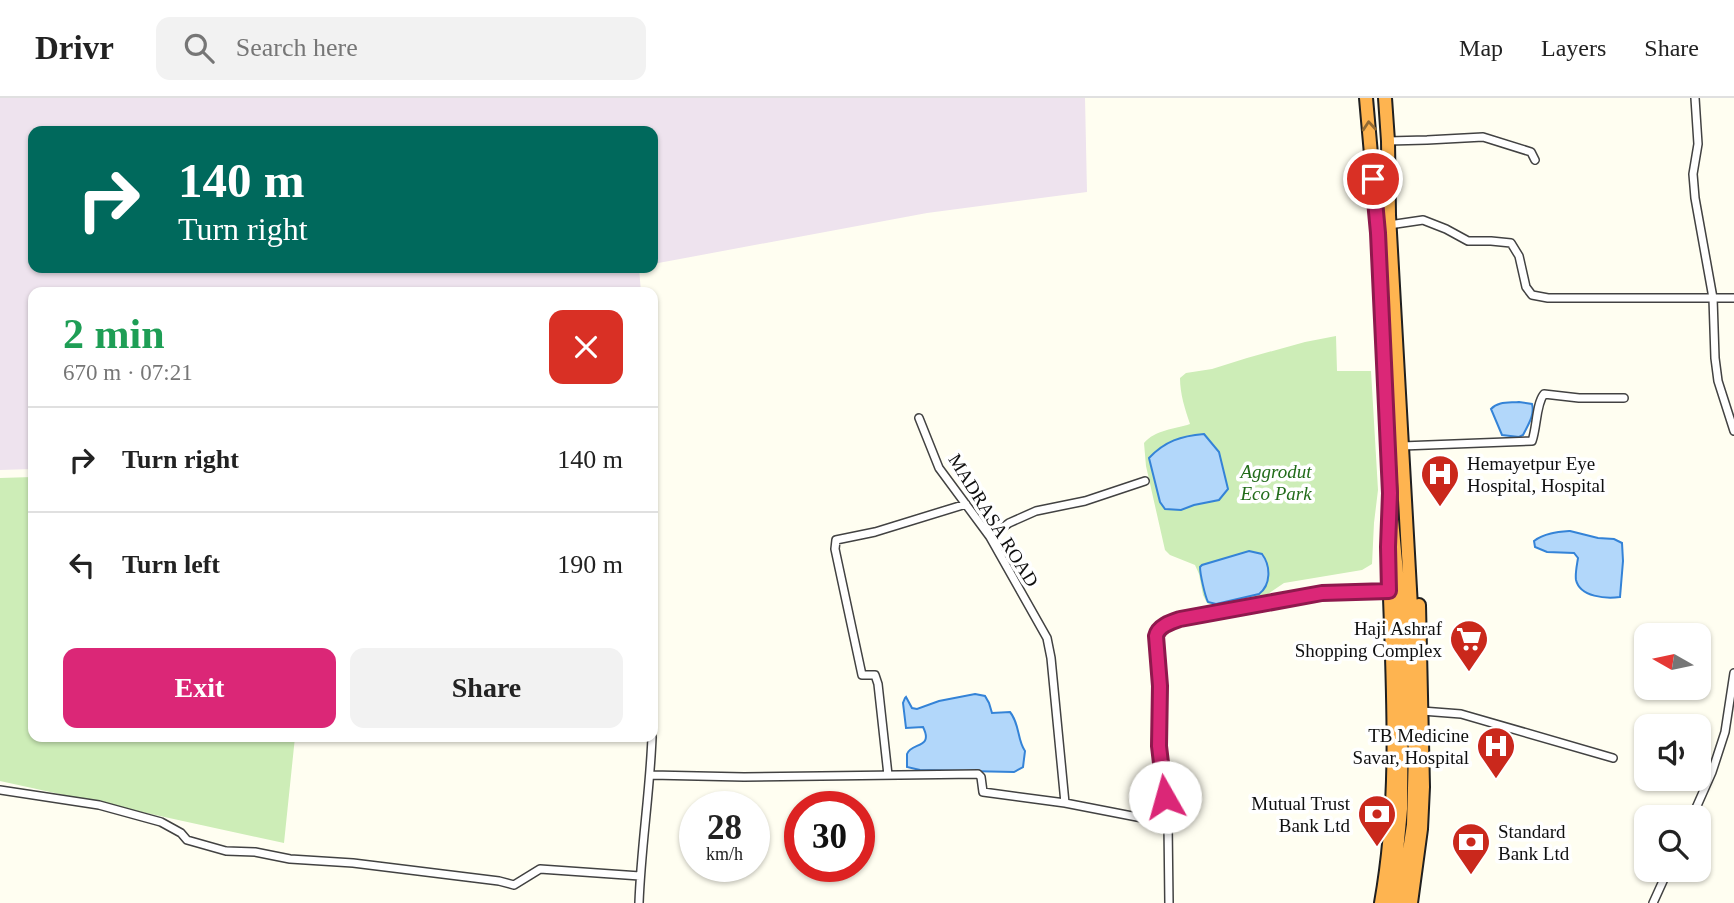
<!DOCTYPE html>
<html lang="en">
<head>
<meta charset="utf-8">
<style>
	body { margin:0; font-family:"Times New Roman",serif; background:#f2f2f2; color:#222; height:100vh; display:flex; flex-direction:column; font-size:26px; white-space:nowrap }
	* { box-sizing:border-box; margin:0 }
	p { font-size:23px; color:#767676 }
	.icon { flex:none; width:38px; height:38px; fill:none; stroke:currentColor; stroke-width:2; stroke-linecap:round; stroke-linejoin:round }
	.map { position:relative; flex:1; overflow:hidden }
	.details { position:absolute; left:28px; top:189px; width:630px; height:455px; display:flex; flex-direction:column; background:#fff; border-radius:14px; box-shadow:0 2px 5px #0004 }
	.details>* { flex:none }
	.banner { position:absolute; left:28px; top:28px; width:630px; height:147px; border-radius:14px; box-shadow:0 2px 5px #0004; background:#00695c; color:#fff; overflow:hidden }
	.needle { width:46px; rotate:279deg }
	.tools { position:absolute; left:1634px; top:525px; display:grid; gap:14px }
	.tools a { display:grid; place-items:center; width:77px; height:77px; border-radius:14px; background:#fff; box-shadow:0 2px 5px #0004; font-size:35px }
	.speed { position:absolute; left:679px; top:693px; display:flex; gap:14px; font-size:35px; font-weight:700; text-align:center }
	.speed>* { display:grid; place-content:center; width:91px; height:91px; border-radius:50%; background:#fff; box-shadow:0 2px 5px #0004; line-height:1 }
	.speed small { font-size:18px; font-weight:400 }
	.speed .limit { border:10px solid #d22; background:#fff; color:#111 }
	.pin { position:absolute; display:grid; place-items:center; width:60px; height:60px; color:#fff; margin:-30px; border:4px solid #fff; border-radius:50%; box-shadow:0 2px 7px #0007 }
	.me { position:absolute; width:77px; margin:-38px; rotate:353deg; stroke-linejoin:round; filter:drop-shadow(0 0 5px #0008) }
	.turn { display:flex; align-items:center; gap:24px; height:147px; padding:0 35px; font-size:32px }
	.turn .icon { width:91px; height:91px; stroke-width:2.5 }
	.turn b { display:block; font-size:49px; line-height:60px }
	.round { display:grid; place-items:center; flex:none; width:74px; height:74px; border-radius:14px; background:#f2f2f2 }
	.summary { display:flex; align-items:center; justify-content:space-between; height:119px; padding:0 35px }
	h1 { font-size:42px; font-weight:700; line-height:52px; color:#1e9e55 }
	.primary-button { display:flex; gap:14px; margin-top:auto; padding:14px 35px }
	.primary-button a { flex:1; height:80px; border-radius:14px; background:#db2777; color:#fff; font-size:28px; font-weight:700; line-height:80px; text-align:center }
	.primary-button a+a { background:#f2f2f2; color:#222 }
	ul { padding:0; list-style:none }
	li { display:flex; align-items:center; gap:21px; height:105px; padding:0 35px; border-top:2px solid #e0e0e0 }
	li div { flex:1 }
	li b { display:block; font-size:26px }
	li em { font-style:normal }
	header { display:flex; align-items:center; gap:42px; box-sizing:border-box; height:98px; padding:0 35px; background:#fff; border-bottom:2px solid #e0e0e0 }
	header strong { font-size:33px }
	nav { display:flex; gap:38px; margin-inline-start:auto; font-size:24px }
	.search { width:490px; height:63px; background:#f2f2f2; display:flex; align-items:center; gap:18px; box-sizing:border-box; padding:0 24px; border-radius:14px; color:#767676; font-size:26px }
	.map>svg:first-child { display:block }
	.industrial { fill:#eee3ee }
	.green { fill:#cdedb7 }
	.water { fill:#b2d7fa; stroke:#3483d7; stroke-width:2 }
	.lines { fill:none; stroke-linecap:round; stroke-linejoin:round }
	.street-casing { stroke:#424242; stroke-width:10 }
	.highway-casing { stroke:#202020; stroke-width:16 }
	.street { stroke:#fff; stroke-width:7 }
	.highway { stroke:#feb450; stroke-width:12 }
	.oneway { stroke:#926a33 }
	.route-casing { stroke:#8e194d; stroke-width:18 }
	.route { stroke:#db2777; stroke-width:12 }
	.labels { text-anchor:middle; stroke-width:7; stroke-linejoin:round; paint-order:stroke }
	.poi-label { font-size:19px; fill:#0f0f0f; stroke:#fff; text-anchor:end }
	.park-label { font-size:19px; font-style:italic; fill:#226c1a; stroke:#fff }
	.street-label { font-size:19px; fill:#0f0f0f; stroke:#fff }
</style>
</head>
<body>
<header>
<strong>Drivr</strong>
<div class="search"><svg class="icon" aria-label="search" viewBox="0 0 24 24"><circle cx="10" cy="10" r="6"/><path d="M15 15l6 6"/></svg>Search here</div>
<nav><a>Map</a><a>Layers</a><a>Share</a></nav>
</header>
<div class="map">
<svg width="1734" height="805" viewBox="0 0 1734 805">
	<rect width="100%" height="100%" fill="#fffef1"/>
	<path class="industrial" d="M0 0H1085L1087 94 927 115 653 166V33H33V170H639L641 194H33V371L0 372Z"/>
	<path class="green" d="M1336 238 1337 273H1371L1378 392 1374 425 1372 466 1362 472 1284 485 1265 498 1254 502 1233 507 1213 508 1207 505 1203 497 1199 476 1195 467 1170 457 1165 452 1146 368 1144 345C1155 332 1175 331 1190 326 1185 311 1180 296 1180 280L1186 275 1212 271 1247 260 1305 244Z
		M33 379V639H295L284 745 0 683V380Z"/>
	<path class="water" d="M1519 304 1532 306C1535 317 1528 327 1523 337L1519 339 1502 337 1491 311C1498 303 1509 305 1519 304Z
		M1204 336 1219 354 1228 391 1219 402 1194 407 1181 412 1165 411 1160 404 1149 360C1165 343 1181 338 1204 336Z
		M1570 433 1598 440 1614 441 1622 445 1623 463 1620 499C1606 501 1580 499 1576 482 1575 475 1577 467 1578 460L1574 455 1547 454 1535 449 1534 443C1544 435 1558 434 1570 433Z
		M1249 453 1262 456C1271 468 1271 487 1259 496L1216 506 1208 504C1205 498 1200 476 1200 469L1202 467Z
		M975 596 985 598 989 605 992 615 1010 614C1020 626 1017 642 1025 653L1023 669 1014 674 920 672 907 669C907 667 907 658 907 656 911 644 934 651 923 629L906 630 903 605 905 600 906 599 912 610 917 611 939 603Z"/>
	<g class="lines">
		<defs>
			<path id="street" d="M1695 0 1698 46 1693 76 1695 100 1713 200 1715 260 1718 283 1734 333
				M1388 43 1427 42 1483 39 1531 54 1535 62
				M1389 127 1423 122 1446 131 1468 143H1491L1511 145 1519 158 1526 189 1532 197 1548 200H1734
				M919 320 939 370 990 439 1047 540 1051 560 1065 705
				M1402 348 1532 343C1537 329 1536 306 1544 296L1579 300H1624
				M990 439 1009 425 1036 413 1085 403 1145 383
				M653 514V605
				M1422 613 1461 616 1613 660
				M651 677 744 679 978 676 981 679 983 694 1065 705 1168 725
				M888 677 878 586 875 577H862L835 451 836 442 875 434 966 406
				M0 692 99 707 161 724 181 735 187 742 226 753 255 754 290 761 353 765 499 783 514 787 540 771 640 778
				M1692 719 1712 674 1725 634 1734 575
				M639 805C641 749 650 694 652 639
				M1169 805 1168 725 1159 648 1160 617 1156 534 1169 525 1180 521 1322 495 1389 493
				M1653 805 1668 772"/>
			<path id="highway" d="M1366 0 1378 135 1391 411 1398 485 1402 569 1401 711 1396 764 1390 805
				M1385 0 1388 43 1389 117 1411 509 1412 607 1415 654 1413 727 1401 805
				M1381 805C1401 694 1392 579 1389 467
				M1411 805 1421 731 1423 689 1419 507"/>
		</defs>
		<use href="#street" class="street-casing"/>
		<use href="#highway" class="highway-casing"/>
		<use href="#street" class="street"/>
		<use href="#highway" class="highway"/>
	</g>
	<defs><path id="oneway-chevron" d="M-2-3.5L2.5 0L-2 3.5" fill="none" stroke-width="1.6" stroke-linecap="round" stroke-linejoin="round" transform="scale(1.75)"/></defs>
	<use class="oneway" href="#oneway-chevron" transform="translate(1369 28) rotate(-95)"/>
	<g class="lines">
		<defs>
			<path id="route" d="M1165 699 1159 648 1160 588 1156 538C1158 528 1171 524 1180 521L1322 495 1389 493 1388 449 1390 395 1378 135 1373 81"/>
		</defs>
		<use href="#route" class="route-casing"/>
		<use href="#route" class="route"/>
	</g>
	<defs>
		<symbol id="hospital-pin" viewBox="-11 -11 22 30"><path d="M0 17L-7.5 6A9.5 9.5 0 1 1 7.5 6Z" fill="#ca281c" stroke="#fff"/><path d="M-5-5h3v3.5h4V-5h3V5h-3V1.5h-4V5h-3Z" fill="#fff"/></symbol>
		<symbol id="supermarket-pin" viewBox="-11 -11 22 30"><path d="M0 17L-7.5 6A9.5 9.5 0 1 1 7.5 6Z" fill="#ca281c" stroke="#fff"/><path d="M-6-5.5h2.5l.6 2H6L4.5 2H-2.5L-4.4-4H-6ZM-1.5 3.2a1.3 1.3 0 1 0 .1 0ZM3 3.2a1.3 1.3 0 1 0 .1 0Z" fill="#fff"/></symbol>
		<symbol id="bank-pin" viewBox="-11 -11 22 30"><path d="M0 17L-7.5 6A9.5 9.5 0 1 1 7.5 6Z" fill="#ca281c" stroke="#fff"/><path d="M-6-4H6V4H-6ZM0-2.3a2.3 2.3 0 1 0 0 4.6a2.3 2.3 0 1 0 0-4.6Z" fill="#fff"/></symbol>
	</defs>
	<g fill-rule="evenodd">
		<use href="#hospital-pin" x="1418" y="354" width="44" height="60"/>
		<use href="#supermarket-pin" x="1447" y="519" width="44" height="60"/>
		<use href="#hospital-pin" x="1474" y="626" width="44" height="60"/>
		<use href="#bank-pin" x="1355" y="694" width="44" height="60"/>
		<use href="#bank-pin" x="1449" y="722" width="44" height="60"/>
	</g>
	<g class="labels">
		<g class="poi-label">
			<text x="1467" y="372" text-anchor="start">Hemayetpur Eye<tspan x="1467" dy="22">Hospital, Hospital</tspan></text>
			<text x="1442" y="537">Haji Ashraf<tspan x="1442" dy="22">Shopping Complex</tspan></text>
			<text x="1469" y="644">TB Medicine<tspan x="1469" dy="22">Savar, Hospital</tspan></text>
			<text x="1350" y="712">Mutual Trust<tspan x="1350" dy="22">Bank Ltd</tspan></text>
			<text x="1498" y="740" text-anchor="start">Standard<tspan x="1498" dy="22">Bank Ltd</tspan></text>
		</g>
		<g class="park-label">
			<text x="1276" y="380">Aggrodut<tspan x="1276" dy="22">Eco Park</tspan></text>
		</g>
		<g class="street-label">
			<text transform="translate(994 422) rotate(58)" y="7">MADRASA ROAD</text>
		</g>
	</g>
</svg>
<div class="tools">
<a><svg class="needle" viewBox="-14 -14 28 28"><path d="M0-13l5 13h-10z" fill="#e53935"/><path d="M0 13l5-13h-10z" fill="#767676"/></svg></a>
<a><svg class="icon" aria-label="sound" viewBox="0 0 24 24"><path d="M4 9h4l5-4v14l-5-4H4zM17 9q2 3 0 6"/></svg></a>
<a><svg class="icon" aria-label="search" viewBox="0 0 24 24"><circle cx="10" cy="10" r="6"/><path d="M15 15l6 6"/></svg></a>
</div>
<div class="speed"><div>28<small>km/h</small></div><div class="limit">30</div></div>
<div class="pin" style="left:1373px;top:81px;background:#d93025"><svg class="icon" aria-label="arrive" viewBox="0 0 24 24"><path d="M6 21V4h12l-3 4 3 4H6"/></svg></div>
<svg class="me" style="left:1165px;top:699px" viewBox="-20 -20 40 40"><circle r="19" fill="#fff"/><path d="M0-13L10 11 0 6-10 11z" fill="#db2777"/></svg>
<div class="banner">
<div class="turn"><svg class="icon" aria-label="right" viewBox="0 0 24 24"><path d="M7 20v-9h11M14 6l5 5-5 5"/></svg><div><b>140 m</b>Turn right</div></div>
</div>
<section class="details">
<div class="summary"><div><h1>2 min</h1><p>670 m · 07:21</p></div><a class="round" style="background:#d93025;color:#fff"><svg class="icon" aria-label="close" viewBox="0 0 24 24"><path d="M6 6l12 12M18 6L6 18"/></svg></a></div>
<ul>
<li><svg class="icon" aria-label="right" viewBox="0 0 24 24"><path d="M7 20v-9h11M14 6l5 5-5 5"/></svg><div><b>Turn right</b></div><em>140 m</em></li>
<li><svg class="icon" aria-label="left" viewBox="0 0 24 24"><path d="M17 20v-9H6M10 6l-5 5 5 5"/></svg><div><b>Turn left</b></div><em>190 m</em></li>
</ul>
<div class="primary-button"><a>Exit</a><a>Share</a></div>
</section>
</div>
</body>
</html>
